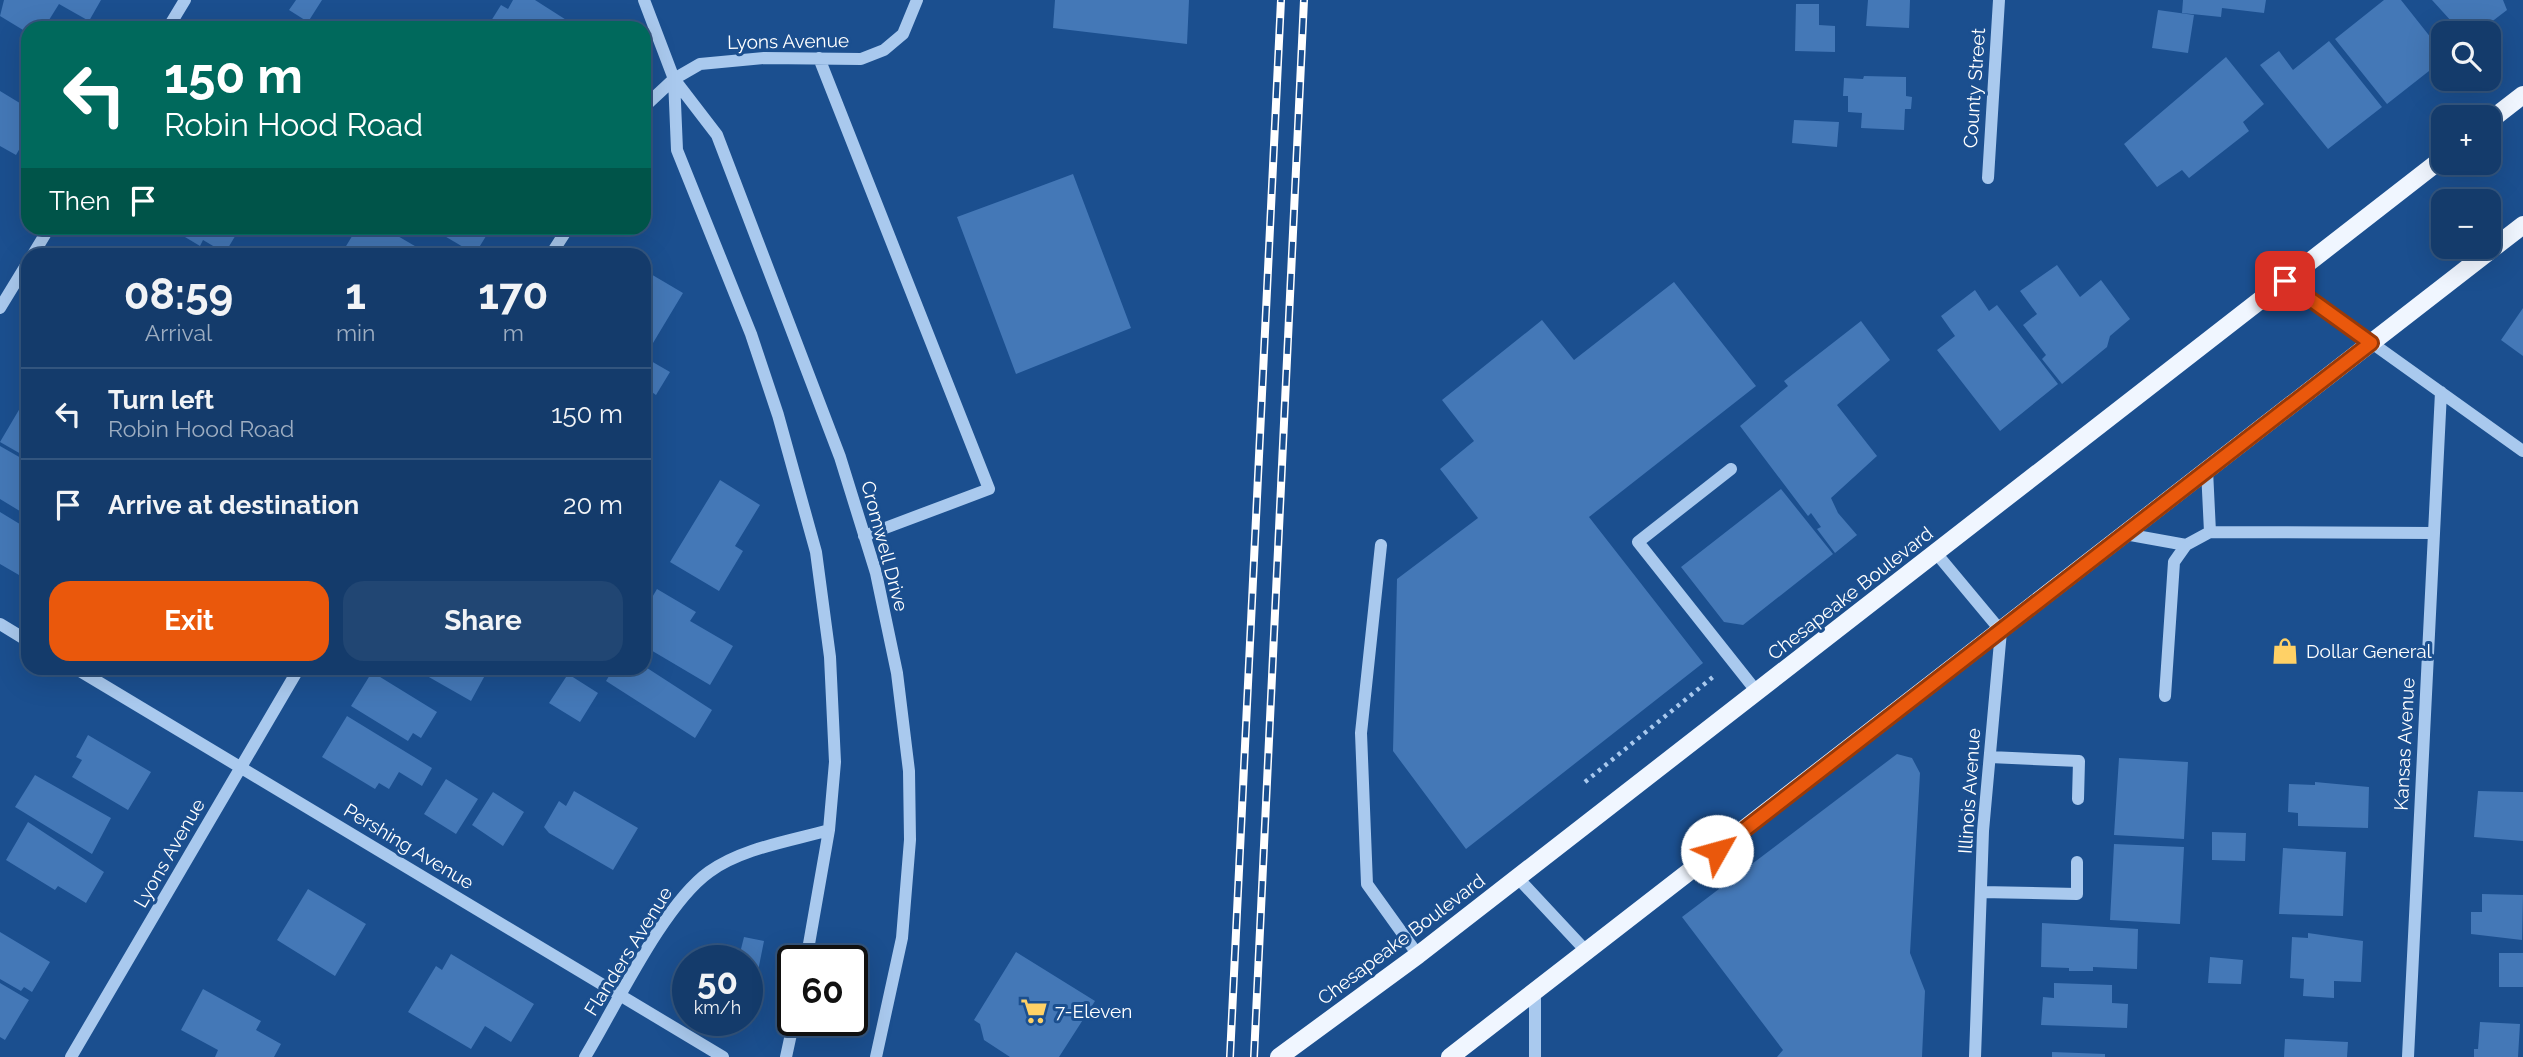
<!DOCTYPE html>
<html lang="en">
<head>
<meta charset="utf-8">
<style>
	body { margin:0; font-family:Raleway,sans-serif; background:#214673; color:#f1f3f6; height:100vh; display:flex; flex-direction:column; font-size:26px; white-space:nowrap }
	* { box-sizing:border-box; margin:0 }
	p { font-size:23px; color:#9dadc1 }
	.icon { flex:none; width:38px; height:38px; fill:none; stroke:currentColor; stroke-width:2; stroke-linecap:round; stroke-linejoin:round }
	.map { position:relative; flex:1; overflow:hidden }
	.panel { position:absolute; left:21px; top:248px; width:630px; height:427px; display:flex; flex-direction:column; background:#143b6b; border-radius:21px; box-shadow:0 7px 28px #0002,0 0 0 2px #33557e }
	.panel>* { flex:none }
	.banner { position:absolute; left:21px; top:21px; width:630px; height:214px; border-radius:21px; box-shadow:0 7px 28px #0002,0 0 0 2px #33557e; background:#00695c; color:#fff; overflow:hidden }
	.fabs { position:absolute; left:2431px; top:21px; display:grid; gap:14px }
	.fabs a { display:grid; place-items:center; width:70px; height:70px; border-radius:14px; background:#143b6b; box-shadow:0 7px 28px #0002,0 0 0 2px #33557e; font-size:35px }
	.speed { position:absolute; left:672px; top:945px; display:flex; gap:14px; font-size:35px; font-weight:700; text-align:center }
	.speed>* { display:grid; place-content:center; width:91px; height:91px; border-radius:50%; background:#143b6b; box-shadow:0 7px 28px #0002,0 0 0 2px #33557e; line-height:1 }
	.speed small { font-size:18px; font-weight:400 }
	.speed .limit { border:4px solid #111; border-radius:10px; background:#fff; color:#111 }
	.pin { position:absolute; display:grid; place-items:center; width:60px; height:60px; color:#fff; margin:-30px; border-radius:14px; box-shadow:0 4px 10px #0006 }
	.me { position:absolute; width:77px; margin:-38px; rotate:52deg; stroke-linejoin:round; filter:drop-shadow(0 0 5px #0008) }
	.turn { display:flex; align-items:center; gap:24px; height:147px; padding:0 28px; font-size:32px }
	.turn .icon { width:91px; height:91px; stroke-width:2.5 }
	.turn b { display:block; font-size:49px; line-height:60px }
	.then { display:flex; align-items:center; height:66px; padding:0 28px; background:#0003; gap:14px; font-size:26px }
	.eta { display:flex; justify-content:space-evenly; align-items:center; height:119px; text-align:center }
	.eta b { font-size:42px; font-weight:700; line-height:49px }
	.primary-button { display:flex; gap:14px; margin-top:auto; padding:14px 28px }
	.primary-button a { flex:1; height:80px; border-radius:21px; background:#ea580c; color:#fff; font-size:28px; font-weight:700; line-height:80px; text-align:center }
	.primary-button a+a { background:#214673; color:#f1f3f6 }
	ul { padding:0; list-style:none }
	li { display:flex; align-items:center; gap:21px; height:91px; padding:0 28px; border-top:2px solid #33557e }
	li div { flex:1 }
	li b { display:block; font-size:26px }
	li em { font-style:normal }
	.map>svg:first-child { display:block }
	.building { fill:#4478b7 }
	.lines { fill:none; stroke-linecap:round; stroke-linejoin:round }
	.path { stroke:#a9c9ee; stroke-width:4.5; stroke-dasharray:3.5 5; stroke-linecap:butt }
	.minor { stroke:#a9c9ee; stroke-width:12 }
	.major { stroke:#f0f6ff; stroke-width:18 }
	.rail-casing { stroke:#fff; stroke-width:8 }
	.rail { stroke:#1b4f8f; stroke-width:5; stroke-dasharray:16; stroke-linecap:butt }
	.route-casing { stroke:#983908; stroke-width:18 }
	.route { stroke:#ea580c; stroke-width:12 }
	.labels { text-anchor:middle; stroke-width:6; stroke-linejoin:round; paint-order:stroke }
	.street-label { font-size:19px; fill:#fff; stroke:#1b4f8f }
	.poi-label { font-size:19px; fill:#fff; stroke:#1b4f8f; text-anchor:start }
</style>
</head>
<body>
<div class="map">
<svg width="2523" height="1057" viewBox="0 0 2523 1057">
	<rect width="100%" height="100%" fill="#1b4f8f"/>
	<path class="building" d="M4 0H101L89 21 59 4 44 28H28V33L0 16Z
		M296 0H322L308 22 289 10Z
		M513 0H535L571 23 569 28H502L491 21 501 5 508 9Z
		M1055 0H1189L1187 44 1053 28Z
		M1868 0H1910L1909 28 1866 26Z
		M2183 0H2266L2264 13 2222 8 2221 17 2182 13Z
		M2384 0H2401L2443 53V60L2387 104 2335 39Z
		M2432 0H2503L2507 10 2477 33H2462Z
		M1796 4H1819V25L1835 26V52L1795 51Z
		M2158 10 2194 15 2188 53 2152 48Z
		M2329 41 2382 107 2328 149 2260 65 2279 51 2293 70Z
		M2226 57 2264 104 2243 122 2249 131 2189 178 2182 170 2157 187 2124 144Z
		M1864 76 1906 77V96L1912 97 1911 109H1905L1904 130 1861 128 1862 113 1848 112V96H1843L1844 78 1863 79Z
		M0 91 28 108V134L16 155 0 146Z
		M1794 120 1839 122 1837 147 1792 143Z
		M1073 174 1131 328 1016 374 957 217Z
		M177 228H240L225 253 203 240 200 246 175 231Z
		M357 228H384L432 256H340Z
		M431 228H491L475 254Z
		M2057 265 2080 297 2101 280 2130 319 2110 336 2107 347 2062 384 2042 359 2046 355 2023 325 2037 314 2020 291Z
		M644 270 683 293 650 348 644 345Z
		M1674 282 1756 386 1589 517 1703 663 1466 849 1393 751 1397 579 1478 518 1440 469 1474 441 1442 400 1542 320 1574 360Z
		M1975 290 1989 311 1997 305 2058 384 2000 431 1937 350 1955 336 1941 316Z
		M2523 308V356L2501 340Z
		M1861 321 1890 360 1837 405 1877 456 1831 498 1838 513 1857 535 1835 553 1817 529 1821 527 1811 513 1808 516 1740 426 1788 386 1784 381Z
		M644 357 670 372 656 395 649 390 644 398Z
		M23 403 28 406V458L0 442Z
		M0 446 28 462V516L0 499Z
		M720 480 760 505 735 546 743 551 719 591 670 562Z
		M1781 489 1833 554 1743 625 1724 622 1681 567Z
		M0 512 28 529V559L19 575 0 564Z
		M657 589 696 612 690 621 733 646 710 685 644 646V611Z
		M644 666 712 710 695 738 606 681 614 668H644Z
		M413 668H489L471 701Z
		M372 672 437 712 421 738 413 733 408 741 351 706Z
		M568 674 598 693 580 722 549 703Z
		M347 716 432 768 422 786 399 772 389 789 379 783 375 789 322 757Z
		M88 735 151 772 128 810 72 777 82 760 76 757Z
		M1897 754 1912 758 1920 773 1910 953 1925 991 1922 1057H1777L1783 1050 1682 917Z
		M2119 758 2188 762 2184 839 2114 835Z
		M35 775 111 818 92 854 15 807Z
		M446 779 478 799 456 834 424 814Z
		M2315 782 2369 787 2368 828 2298 826V813L2288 812 2289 784 2315 785Z
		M574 791 638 828 613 870 549 833 544 827 559 801 566 806Z
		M2478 791 2523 792V841L2474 837Z
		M493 792 524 812 503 846 472 825Z
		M28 822 104 872 86 903 58 886 55 890 6 860Z
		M2212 832 2246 833 2245 861 2212 860Z
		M2114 844 2184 847 2180 924 2110 920Z
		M2283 848 2346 852 2343 916 2279 914Z
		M308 889 366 924 335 976 277 940Z
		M2482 894 2523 895 2522 940 2471 934V912H2482Z
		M2042 923 2138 929 2137 969 2093 967V971H2069V968L2041 967Z
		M0 932 50 962 32 992 24 987 21 991 0 979Z
		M2308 933 2363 941 2361 982 2334 981V998L2303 996 2304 979 2290 978 2292 937 2308 938Z
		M744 937 764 941 756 981 747 979V961H738Z
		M1016 952 1095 1001 1059 1057H1010L984 1040 980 1024 974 1020Z
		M2499 953H2523V987H2499Z
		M451 954 534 1004 511 1042 485 1026 471 1049 408 1012 436 966 442 970Z
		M2210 957 2243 960 2241 984 2208 983Z
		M0 983 29 1000 5 1040 0 1037Z
		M2054 983 2112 985V1003L2128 1004 2127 1028 2041 1025 2043 997 2054 998Z
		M203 989 261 1021 256 1030 281 1044 274 1057H215L218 1050 181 1030Z
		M2480 1022 2520 1024 2518 1057H2474V1049H2478Z
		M2285 1039 2348 1042 2347 1057H2284Z
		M2052 1052 2105 1054V1057H2052Z"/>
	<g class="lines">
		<path class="path" d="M1585 782 1713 677"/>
		<path class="minor" d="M644 0 674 79 717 135 840 457 876 573 897 673 909 771 910 840 902 938 876 1057
			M168 28 185 0
			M819 58 989 489 864 536
			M674 79 677 150 751 334 778 415 816 552 830 657 835 762 829 830 806 961
			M644 107 674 79 700 64 764 58 861 59 884 50 903 34 917 0
			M1988 178 1999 0
			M32 256 49 228
			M550 256 568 228
			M2285 281 2523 451
			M0 308 28 262
			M1731 469 1638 542 1757 692
			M2207 470 2210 532
			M2125 534 2186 545
			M1381 545 1361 733 1367 884 1418 955
			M1936 553 2001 631 1983 831 1975 1057
			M0 624 28 641
			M75 668 723 1057
			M2165 696 2174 562 2186 545 2210 532 2434 533
			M1990 757 2079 761 2078 799
			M1517 877 1587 952
			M1981 892 2077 894V862
			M1535 993V1057
			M71 1057 299 668
			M585 1057C616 1006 663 905 709 872 742 848 791 841 829 830
			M786 1057 794 1020
			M2408 1057 2441 392"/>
		<path class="major" d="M2488 122 2523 95
			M1279 1057 1418 955 2443 158
			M1450 1057 2523 225"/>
		<defs>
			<path id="rail" d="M1230 1057 1281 0
				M1254 1057 1304 0"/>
		</defs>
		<use href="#rail" class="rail-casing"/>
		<use href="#rail" class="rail"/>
	</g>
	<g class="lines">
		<defs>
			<path id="route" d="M1717 851 2371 343 2285 281"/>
		</defs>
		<use href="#route" class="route-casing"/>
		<use href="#route" class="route"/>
	</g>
	<defs>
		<symbol id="shop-bare" viewBox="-9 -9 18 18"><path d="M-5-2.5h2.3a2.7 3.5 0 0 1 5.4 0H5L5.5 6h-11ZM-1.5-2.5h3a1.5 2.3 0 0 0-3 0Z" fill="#ffd166" stroke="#1b4f8f" stroke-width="2.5" paint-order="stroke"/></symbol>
		<symbol id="supermarket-bare" viewBox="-9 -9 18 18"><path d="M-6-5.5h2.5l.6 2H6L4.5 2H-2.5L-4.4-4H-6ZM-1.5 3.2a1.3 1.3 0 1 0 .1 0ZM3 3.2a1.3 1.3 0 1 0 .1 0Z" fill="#ffd166" stroke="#1b4f8f" stroke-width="2.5" paint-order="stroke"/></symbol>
	</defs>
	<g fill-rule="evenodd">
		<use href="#shop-bare" x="2266" y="632" width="38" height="38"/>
		<use href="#supermarket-bare" x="1015" y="992" width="38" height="38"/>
	</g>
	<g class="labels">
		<g class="street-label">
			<text transform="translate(788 41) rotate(-1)" y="7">Lyons Avenue</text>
			<text transform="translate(1974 88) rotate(-86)" y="7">County Street</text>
			<text transform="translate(885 546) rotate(75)" y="7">Cromwell Drive</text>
			<text transform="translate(1850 593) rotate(-38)" y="7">Chesapeake Boulevard</text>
			<text transform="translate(2404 744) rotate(-87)" y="7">Kansas Avenue</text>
			<text transform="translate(1969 791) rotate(-86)" y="7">Illinois Avenue</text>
			<text transform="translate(409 846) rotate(31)" y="7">Pershing Avenue</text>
			<text transform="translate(169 853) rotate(-60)" y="7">Lyons Avenue</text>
			<text transform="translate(1401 939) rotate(-37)" y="7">Chesapeake Boulevard</text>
			<text transform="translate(628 951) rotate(-58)" y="7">Flanders Avenue</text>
		</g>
		<g class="poi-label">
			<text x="2306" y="658">Dollar General</text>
			<text x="1055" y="1018">7-Eleven</text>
		</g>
	</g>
</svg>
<div class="fabs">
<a><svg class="icon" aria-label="search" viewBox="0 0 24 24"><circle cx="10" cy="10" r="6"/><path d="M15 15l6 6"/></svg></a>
<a>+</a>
<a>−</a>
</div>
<div class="speed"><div>50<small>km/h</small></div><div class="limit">60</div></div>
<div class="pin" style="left:2285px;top:281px;background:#d93025"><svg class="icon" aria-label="arrive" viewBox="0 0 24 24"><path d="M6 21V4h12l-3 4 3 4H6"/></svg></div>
<svg class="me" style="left:1717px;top:851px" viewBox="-20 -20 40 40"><circle r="19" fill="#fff"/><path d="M0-13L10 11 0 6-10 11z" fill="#ea580c"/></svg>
<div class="banner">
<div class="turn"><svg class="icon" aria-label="left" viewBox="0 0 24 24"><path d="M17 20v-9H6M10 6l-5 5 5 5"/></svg><div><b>150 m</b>Robin Hood Road</div></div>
<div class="then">Then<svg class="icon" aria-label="arrive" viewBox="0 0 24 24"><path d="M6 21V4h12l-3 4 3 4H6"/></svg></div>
</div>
<section class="panel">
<div class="eta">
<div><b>08:59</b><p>Arrival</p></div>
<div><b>1</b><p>min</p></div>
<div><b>170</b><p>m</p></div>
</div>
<ul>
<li><svg class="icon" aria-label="left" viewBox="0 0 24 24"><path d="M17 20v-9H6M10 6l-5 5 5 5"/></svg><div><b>Turn left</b><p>Robin Hood Road</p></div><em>150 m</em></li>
<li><svg class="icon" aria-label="arrive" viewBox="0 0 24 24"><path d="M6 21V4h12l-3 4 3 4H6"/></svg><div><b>Arrive at destination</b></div><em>20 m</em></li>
</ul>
<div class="primary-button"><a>Exit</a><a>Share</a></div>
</section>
</div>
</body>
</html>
